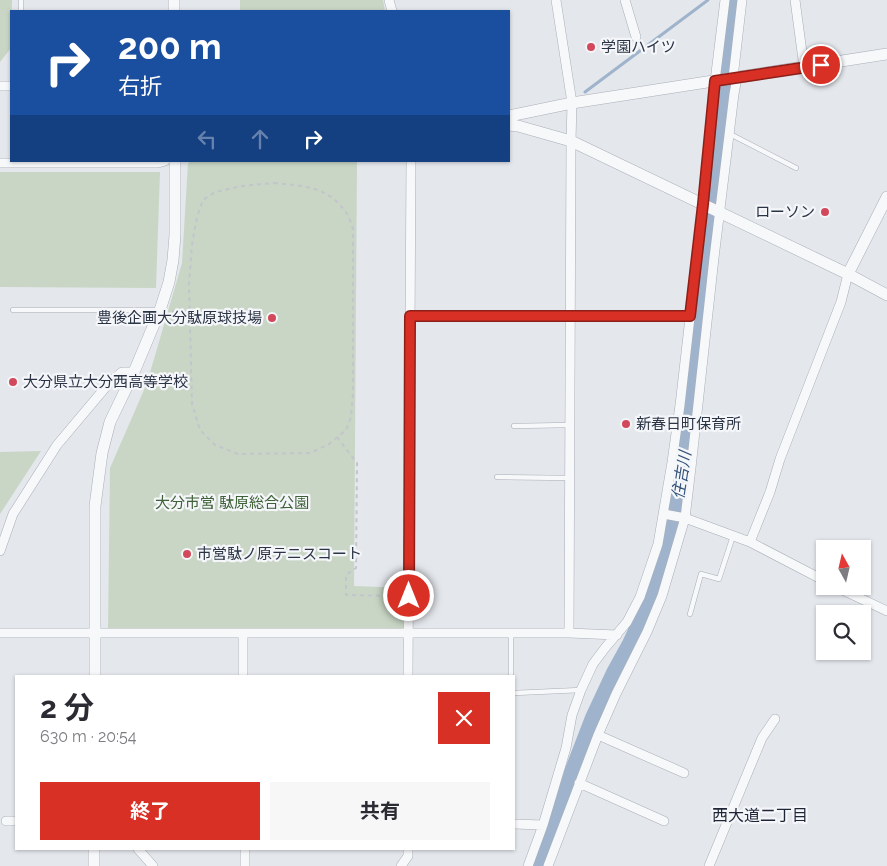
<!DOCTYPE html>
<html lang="ja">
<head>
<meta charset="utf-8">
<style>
	body { margin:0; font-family:Raleway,"Noto Sans JP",sans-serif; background:#f7f7f7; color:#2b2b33; height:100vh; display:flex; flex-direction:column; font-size:19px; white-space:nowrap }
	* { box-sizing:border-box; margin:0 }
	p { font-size:16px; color:#7c7c81 }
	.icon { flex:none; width:28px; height:28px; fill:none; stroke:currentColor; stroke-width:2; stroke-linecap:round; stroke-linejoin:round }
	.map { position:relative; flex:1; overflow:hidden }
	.panel { position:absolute; left:15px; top:675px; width:500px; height:175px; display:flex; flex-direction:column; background:#fff; border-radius:0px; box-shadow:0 1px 4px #0004 }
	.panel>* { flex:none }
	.guide { position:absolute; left:10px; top:10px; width:500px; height:152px; border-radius:0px; box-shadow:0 1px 4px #0004; background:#1a4fa0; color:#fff; overflow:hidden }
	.needle { width:32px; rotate:352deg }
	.buttons { position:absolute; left:816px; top:540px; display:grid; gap:10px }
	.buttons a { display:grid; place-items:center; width:55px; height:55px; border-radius:0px; background:#fff; box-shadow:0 1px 4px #0004; font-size:25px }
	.pin { position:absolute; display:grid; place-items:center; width:42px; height:42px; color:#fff; margin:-21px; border:2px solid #fff; border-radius:50%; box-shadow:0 1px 5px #0007 }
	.me { position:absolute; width:55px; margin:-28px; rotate:0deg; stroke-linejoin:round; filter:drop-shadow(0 0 4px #0008) }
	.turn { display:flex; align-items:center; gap:18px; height:105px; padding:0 25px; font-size:22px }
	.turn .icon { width:65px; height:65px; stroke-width:2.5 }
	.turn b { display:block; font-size:35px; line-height:42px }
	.lanes { display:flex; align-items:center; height:48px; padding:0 25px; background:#0003; justify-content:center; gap:25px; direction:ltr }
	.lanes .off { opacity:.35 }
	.round { display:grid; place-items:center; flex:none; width:52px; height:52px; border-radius:0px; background:#f7f7f7 }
	.summary { display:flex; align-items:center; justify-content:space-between; height:85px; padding:0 25px }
	h1 { font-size:30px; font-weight:700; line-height:38px }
	.button { display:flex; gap:10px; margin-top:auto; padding:10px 25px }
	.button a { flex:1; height:58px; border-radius:0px; background:#d93025; color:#fff; font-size:20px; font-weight:700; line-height:58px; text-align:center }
	.button a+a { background:#f7f7f7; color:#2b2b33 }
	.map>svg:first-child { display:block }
	.green { fill:#c9d6c5 }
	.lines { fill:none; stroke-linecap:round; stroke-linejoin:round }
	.stream { stroke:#9fb4cc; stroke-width:3 }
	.river { stroke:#9fb4cc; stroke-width:18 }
	.service-casing { stroke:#a9aeb7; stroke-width:5.5 }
	.minor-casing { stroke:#a9aeb7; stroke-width:10 }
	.tertiary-casing { stroke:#a9aeb7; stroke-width:12 }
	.path { stroke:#c2c5cb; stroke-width:2; stroke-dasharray:4 4; stroke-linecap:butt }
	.service { stroke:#f7f8fa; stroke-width:4.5 }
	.minor { stroke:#f7f8fa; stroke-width:9 }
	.tertiary { stroke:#f7f8fa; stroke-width:11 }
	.route-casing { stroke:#8d1f18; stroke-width:12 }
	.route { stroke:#d93025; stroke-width:9 }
	.poi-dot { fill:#d1495b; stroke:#f4f6f9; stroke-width:2 }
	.labels { text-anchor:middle; stroke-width:4.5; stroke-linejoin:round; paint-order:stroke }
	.poi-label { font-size:15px; fill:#2b3445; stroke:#f4f6f9; text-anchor:start }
	.park-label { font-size:15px; fill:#3f6138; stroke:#f4f6f9 }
	.water-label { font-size:16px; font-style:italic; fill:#34527a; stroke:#f4f6f9 }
	.neighbourhood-label { font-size:16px; fill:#1d2536; stroke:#f4f6f9 }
</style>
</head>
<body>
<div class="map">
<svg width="887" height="866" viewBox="0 0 887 866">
	<rect width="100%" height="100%" fill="#e4e7ec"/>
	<path class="green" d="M0 0H12L11 48 0 62Z
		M240 0H383L385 11H240Z
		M191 161H357L354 586 407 588V632L108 631 110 468 147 383 182 263 188 163Z
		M0 172H160L156 288 0 287Z
		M41 451 0 514V452Z"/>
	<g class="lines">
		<path class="stream" d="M585 92 708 0"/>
		<path class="river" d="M537 866 594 718 615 673 631 644 643 618 654 591 663 563 673 522 685 452 734 0"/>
		<defs>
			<path id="service" d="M21 0V11
				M730 134 796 168
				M13 310H159
				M514 426 570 425
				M497 477 570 478
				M690 614 701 574 719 579 733 536
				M511 633V676
				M514 693 581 690"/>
			<path id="minor" d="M389 0 392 11
				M556 0 572 103 571 141 569 633
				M625 0 636 37
				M795 0 804 67
				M733 78 742 0
				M0 86H11
				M0 163H158L165 161
				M410 316H690
				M664 514 685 518 750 542 825 581
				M750 542 770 492 780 459 841 302 848 274
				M0 551 13 514 57 445 110 382 122 372H134
				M834 586 887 611
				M0 633H569L617 635
				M243 633V676
				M408 676 411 161
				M598 735 684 773
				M579 783 664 821
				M6 821H16
				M514 824 543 825
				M138 849 153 866
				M245 849V866
				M401 866 408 856V849
				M528 866 543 825 566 748 572 715 581 690 593 664 605 648 627 622 640 597 658 544 672 462 680 405 703 204 715 81 725 0
				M548 866 598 735 616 694 647 632 662 596 685 518 691 468 714 258 734 94 737 78
				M709 866 762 738 775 719"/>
			<path id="tertiary" d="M174 0V11
				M509 116 572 103 887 54
				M509 125 518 126 571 141 848 274 887 295
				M848 274 887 197
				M95 676V506L102 453 110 422 134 372 160 310 169 282 173 260 175 235V161
				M94 866V849"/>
		</defs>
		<use href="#service" class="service-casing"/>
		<use href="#minor" class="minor-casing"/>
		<use href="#tertiary" class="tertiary-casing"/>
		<path class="path" d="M274 183C303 186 329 186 347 214 350 219 351 224 353 229V393L351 417 346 430 329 444 310 453 238 454 215 445 200 430 192 404 189 285 192 244 197 217 203 200 215 192 242 186Z
			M172 311 190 316
			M337 437 357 463 356 568 346 575V595L399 596"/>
		<use href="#service" class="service"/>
		<use href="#minor" class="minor"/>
		<use href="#tertiary" class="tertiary"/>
	</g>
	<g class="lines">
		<defs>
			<path id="route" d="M409 596 410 316H690L703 204 715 81 821 65"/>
		</defs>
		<use href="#route" class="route-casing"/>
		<use href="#route" class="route"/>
	</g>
	<g class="poi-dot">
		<circle cx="591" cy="47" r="5"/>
		<circle cx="825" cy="212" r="5"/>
		<circle cx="272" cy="318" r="5"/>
		<circle cx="13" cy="382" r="5"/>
		<circle cx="626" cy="424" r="5"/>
		<circle cx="187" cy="554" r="5"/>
	</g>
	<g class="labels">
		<g class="poi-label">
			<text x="601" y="52">学園ハイツ</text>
			<text x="815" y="217" text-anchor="end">ローソン</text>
			<text x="262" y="323" text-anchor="end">豊後企画大分駄原球技場</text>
			<text x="23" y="387">大分県立大分西高等学校</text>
			<text x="636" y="429">新春日町保育所</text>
			<text x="197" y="559">市営駄ノ原テニスコート</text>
		</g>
		<g class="park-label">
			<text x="232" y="508">大分市営 駄原総合公園</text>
		</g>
		<g class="water-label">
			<text transform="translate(681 475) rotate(-81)" y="6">住吉川</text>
		</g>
		<g class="neighbourhood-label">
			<text x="760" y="821">西大道二丁目</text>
		</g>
	</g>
</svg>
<div class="buttons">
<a><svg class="needle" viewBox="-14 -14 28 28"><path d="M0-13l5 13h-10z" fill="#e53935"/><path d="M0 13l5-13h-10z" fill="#7c7c81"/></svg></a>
<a><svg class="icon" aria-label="search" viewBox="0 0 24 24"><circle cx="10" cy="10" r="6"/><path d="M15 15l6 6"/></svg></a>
</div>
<div class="pin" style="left:821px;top:65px;background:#d93025"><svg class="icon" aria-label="arrive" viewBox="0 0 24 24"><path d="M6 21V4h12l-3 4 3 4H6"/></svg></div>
<svg class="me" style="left:409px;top:596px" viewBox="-20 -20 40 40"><circle r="17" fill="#d93025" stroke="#fff" stroke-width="3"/><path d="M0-11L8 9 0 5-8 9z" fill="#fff"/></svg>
<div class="guide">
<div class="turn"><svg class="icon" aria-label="right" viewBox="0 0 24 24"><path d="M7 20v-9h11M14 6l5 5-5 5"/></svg><div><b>200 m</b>右折</div></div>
<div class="lanes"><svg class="icon off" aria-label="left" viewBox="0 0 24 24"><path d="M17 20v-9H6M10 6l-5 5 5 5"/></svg><svg class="icon off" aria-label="ahead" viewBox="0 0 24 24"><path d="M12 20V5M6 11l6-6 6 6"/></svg><svg class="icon" aria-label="right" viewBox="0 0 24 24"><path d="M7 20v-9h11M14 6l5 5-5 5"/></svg></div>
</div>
<section class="panel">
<div class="summary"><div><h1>2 分</h1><p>630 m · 20:54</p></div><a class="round" style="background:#d93025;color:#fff"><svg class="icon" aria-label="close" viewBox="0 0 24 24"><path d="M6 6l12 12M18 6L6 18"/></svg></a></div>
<div class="button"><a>終了</a><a>共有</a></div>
</section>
</div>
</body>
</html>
